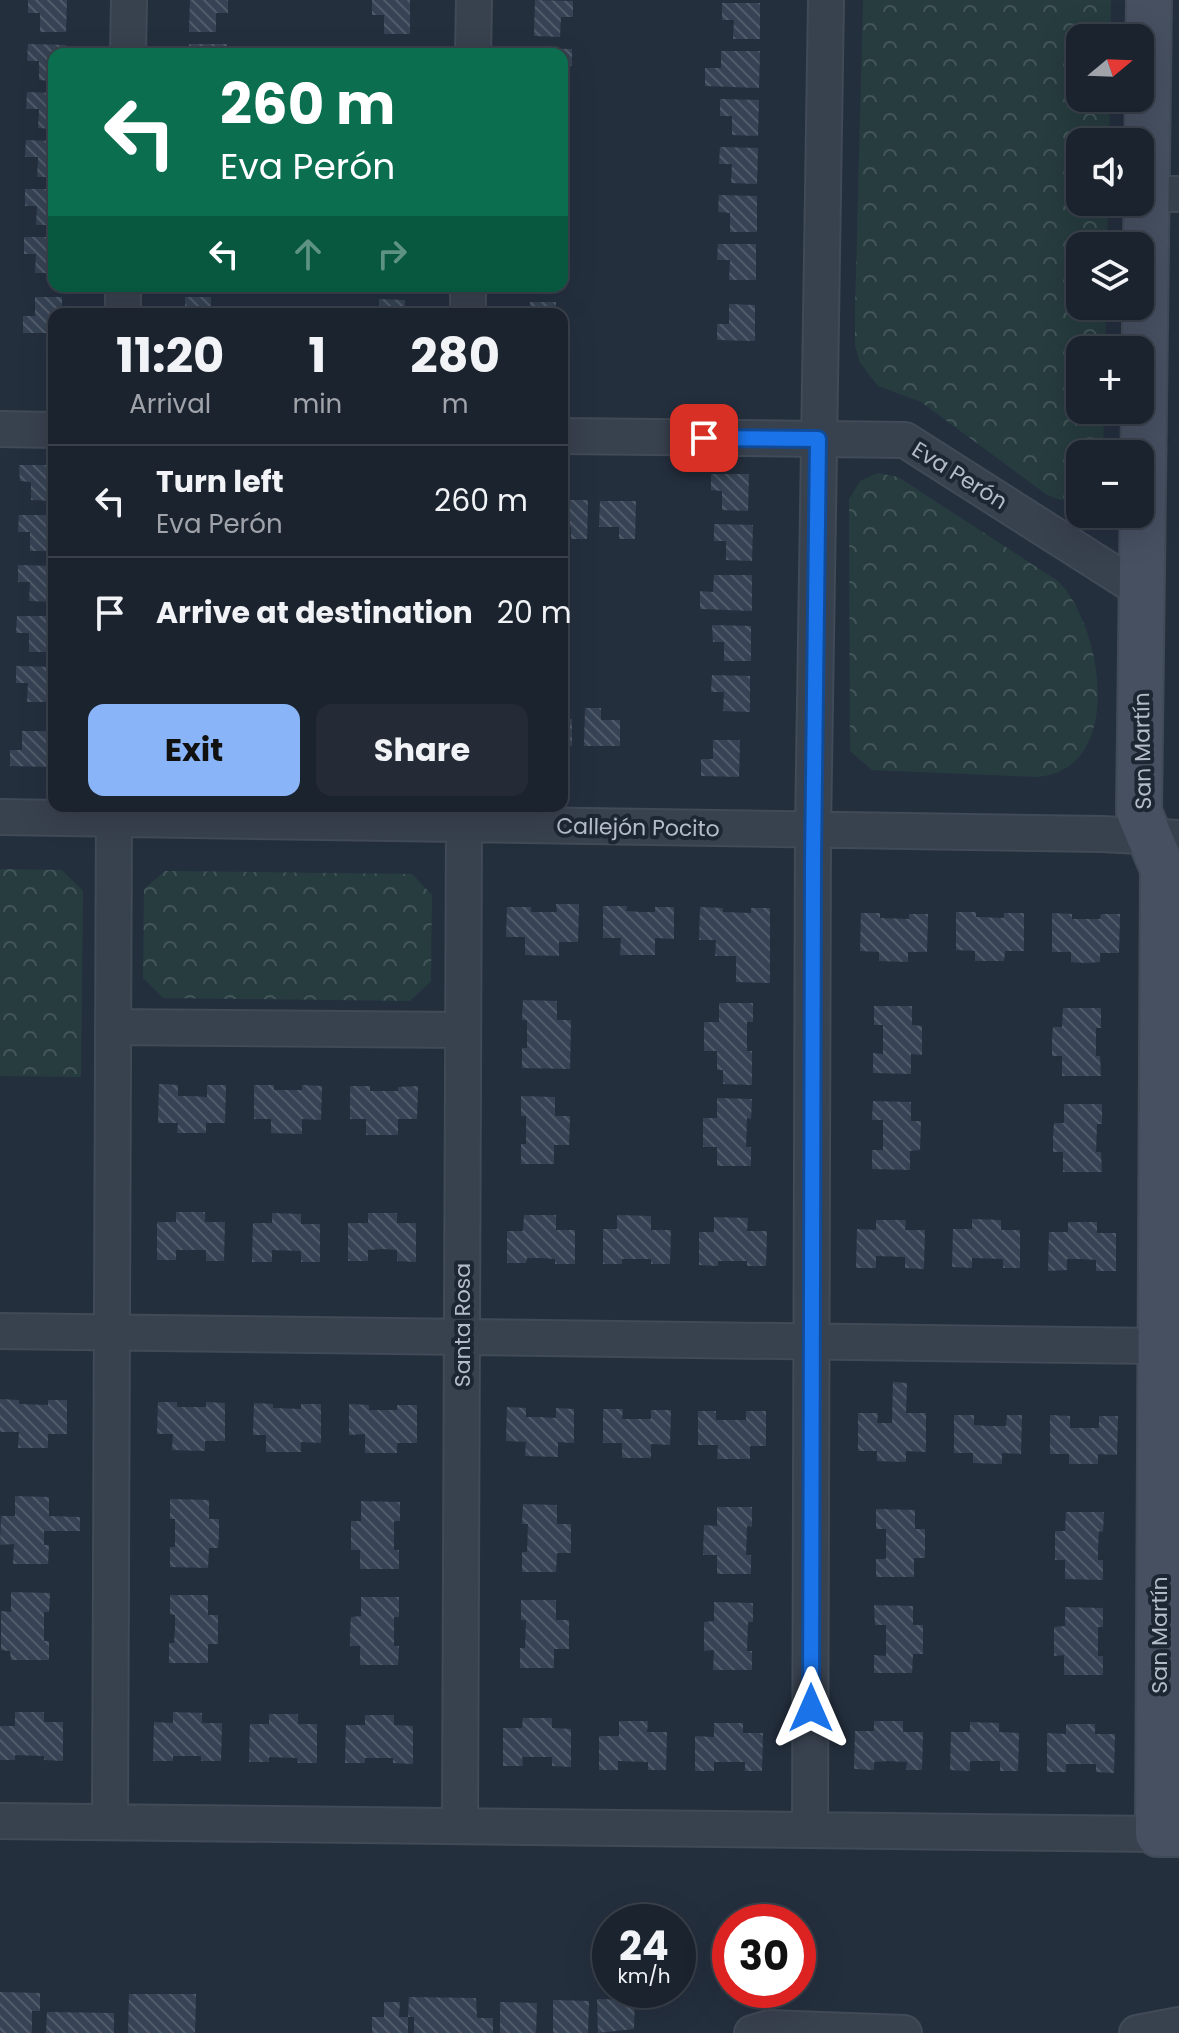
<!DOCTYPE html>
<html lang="en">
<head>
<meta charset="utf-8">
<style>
	body { margin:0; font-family:Poppins,sans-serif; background:#242b36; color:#f1f3f6; height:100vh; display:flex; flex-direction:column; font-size:30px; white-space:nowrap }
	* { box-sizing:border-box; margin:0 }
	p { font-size:26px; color:#a0a4aa }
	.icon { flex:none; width:44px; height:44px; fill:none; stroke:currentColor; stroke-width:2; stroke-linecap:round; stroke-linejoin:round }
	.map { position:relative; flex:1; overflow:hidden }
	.details { position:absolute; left:48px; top:308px; width:520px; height:504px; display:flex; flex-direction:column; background:#1b232e; border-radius:16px; box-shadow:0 8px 32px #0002,0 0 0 2px #39404a }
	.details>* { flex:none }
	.top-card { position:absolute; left:48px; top:48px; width:520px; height:244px; border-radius:16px; box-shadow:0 8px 32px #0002,0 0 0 2px #39404a; background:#0b6e4f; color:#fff; overflow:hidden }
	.needle { width:52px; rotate:71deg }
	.fabs { position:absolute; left:1066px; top:24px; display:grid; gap:16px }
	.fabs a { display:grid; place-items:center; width:88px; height:88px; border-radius:16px; background:#1b232e; box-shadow:0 8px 32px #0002,0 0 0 2px #39404a; font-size:40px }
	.speed { position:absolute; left:592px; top:1904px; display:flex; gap:16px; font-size:40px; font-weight:700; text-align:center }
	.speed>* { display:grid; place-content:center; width:104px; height:104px; border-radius:50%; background:#1b232e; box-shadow:0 8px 32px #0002,0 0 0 2px #39404a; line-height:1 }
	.speed small { font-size:20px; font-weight:400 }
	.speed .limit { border:12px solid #d22; background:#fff; color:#111 }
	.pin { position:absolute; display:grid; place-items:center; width:68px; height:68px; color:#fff; margin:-34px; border-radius:16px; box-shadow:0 4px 12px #0006 }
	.me { position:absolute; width:88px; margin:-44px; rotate:0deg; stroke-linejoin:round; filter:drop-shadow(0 0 6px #0008) }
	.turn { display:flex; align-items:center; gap:28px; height:168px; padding:0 40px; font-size:36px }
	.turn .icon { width:104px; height:104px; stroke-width:2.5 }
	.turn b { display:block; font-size:56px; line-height:68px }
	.lanes { display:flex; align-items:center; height:76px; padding:0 40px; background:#0003; justify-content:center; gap:40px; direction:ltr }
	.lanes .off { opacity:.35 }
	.eta { display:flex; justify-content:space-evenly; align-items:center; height:136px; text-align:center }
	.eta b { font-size:48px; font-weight:700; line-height:56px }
	.button { display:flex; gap:16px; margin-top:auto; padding:16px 40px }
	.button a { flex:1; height:92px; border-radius:16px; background:#8ab4f8; color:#111; font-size:32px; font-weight:700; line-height:92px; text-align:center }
	.button a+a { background:#242b36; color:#f1f3f6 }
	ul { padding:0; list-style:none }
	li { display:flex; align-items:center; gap:24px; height:112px; padding:0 40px; border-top:2px solid #39404a }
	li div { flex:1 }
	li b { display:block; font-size:30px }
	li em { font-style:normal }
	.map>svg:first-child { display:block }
	.park { fill:url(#park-crowns) }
	.building { fill:url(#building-back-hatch) }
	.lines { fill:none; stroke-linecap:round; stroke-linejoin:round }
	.street-casing { stroke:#414a57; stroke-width:38 }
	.secondary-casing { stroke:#414a57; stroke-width:48 }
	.street { stroke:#38414e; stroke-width:34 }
	.secondary { stroke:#465061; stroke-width:44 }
	.route-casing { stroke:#114b97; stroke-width:20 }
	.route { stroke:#1a73e8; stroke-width:14 }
	.labels { text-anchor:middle; stroke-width:8; stroke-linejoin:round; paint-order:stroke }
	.street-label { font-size:22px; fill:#b4bcc9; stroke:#1d2633 }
</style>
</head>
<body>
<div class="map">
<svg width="1179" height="2033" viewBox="0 0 1179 2033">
	<defs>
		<pattern id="park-crowns" width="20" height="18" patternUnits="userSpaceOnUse" patternTransform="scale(2)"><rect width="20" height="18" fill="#263c3f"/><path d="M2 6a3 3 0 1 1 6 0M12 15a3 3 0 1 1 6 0" fill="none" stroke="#435659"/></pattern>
		<pattern id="building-back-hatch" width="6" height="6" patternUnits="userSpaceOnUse" patternTransform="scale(2)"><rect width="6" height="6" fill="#364354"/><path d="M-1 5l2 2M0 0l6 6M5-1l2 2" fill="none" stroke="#515c6b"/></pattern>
	</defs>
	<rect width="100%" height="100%" fill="#242f3e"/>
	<path class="park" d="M863 0H1111V38H1080V98H1110L1109 142H1080V202H1108L1107 246H1080V306H1106L1105 350H1080V410H1104L1103 454H1080L1079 498 1061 500 1047 495 921 402 878 386 860 363 855 346V313Z
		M878 473 898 477 1058 581C1103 626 1126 770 1037 777L872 770 850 751 849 499 860 481Z
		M0 869 62 870 83 891 81 1077 0 1076Z
		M165 871 412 874 432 895 431 981 410 1001 163 998 143 978 144 889Z"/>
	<path class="building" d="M28 0H67L66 32H40V13H28Z
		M190 0H228V13H216V32H189Z
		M372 0H410V34H384V15H372Z
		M535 0 573 1V17H561L560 37 534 36Z
		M722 3H760V39H733L734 20H722Z
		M28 44 66 45V54H54V81L39 80V61H27Z
		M189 44H227V54H189Z
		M371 46 409 47V54H371Z
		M534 48 572 49V66H562V54H534Z
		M721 51H760L759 88 705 86V68H721Z
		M27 92 54 93V129L38 128 39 109H26Z
		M720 99 759 100 758 136 732 135V116H720Z
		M26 140 54 141V177H37L38 157H25Z
		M720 147 758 148 757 184 731 183 732 164H719Z
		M25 189H54V225H36L37 206H25Z
		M719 195 757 196V232H730V213L718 212Z
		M24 237H54V273H35L36 254H24Z
		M718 244H756V280H729L730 260H717Z
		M35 297H62V314H54V333H23V316H35Z
		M185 297H211V314H185Z
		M379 299 405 300V314H379Z
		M530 302H556V314H530Z
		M729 304 755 305V341L717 340V324H729Z
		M19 465H54V501L31 500V482L20 481Z
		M711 474H749L748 511 722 510V491L711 490Z
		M562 500H588L587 539H571V527L562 526Z
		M600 501H636L635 539H619V527H599Z
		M19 515H54V551H30V532H18Z
		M714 524 753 525 752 561 726 560V541H714Z
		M18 565 54 566V602L29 601 30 582H18Z
		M714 575H752V611L700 609V591L713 592Z
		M17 616H54V652H29V633H16Z
		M712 625 751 626V661H724V642H713Z
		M16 666 54 667V702H27L28 683H16Z
		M712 675 750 676V712L723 711 724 692H711Z
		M585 708H601V720H620V746H584Z
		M562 719H572V746H562Z
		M22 731H49L48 767 10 766V750H22Z
		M713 740H740L739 777 701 776V759H713Z
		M556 904H579L578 942H559V956L525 955V937H506L507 907H531V912H557Z
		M603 906H627L626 911 641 912H655V907H674V939L655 938V955H620L621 938H603Z
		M700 907 723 908V912L751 913V908H770V983L736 982V956H715L716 940H699Z
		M956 912H976V917L1004 918V913H1024V951H1005L1004 961H975V951L956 950Z
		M861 913H880V918L909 919V914H928L927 952H908V962L879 961V952L860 951Z
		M1052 913 1072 914V919H1100L1101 914H1120L1119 953H1100V962L1086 963 1071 962V952H1052Z
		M523 1000 557 1001V1020H571L570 1069 522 1068V1048H527V1020H522Z
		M719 1003H753V1022H747V1051H752V1085L723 1084V1070H717V1051H704V1022H719Z
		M874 1006H912V1025L922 1026V1055L911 1054V1074L873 1073V1053L883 1054V1025H874Z
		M1063 1008H1101V1028H1096V1056H1100L1101 1076H1062V1056H1052V1041L1053 1027H1062Z
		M159 1084 178 1085V1096H192L207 1097V1085H226L225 1123H206V1133H177L178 1123H158Z
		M254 1085H274V1090H302V1085L322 1086 321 1120 302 1119V1134L271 1133V1119H254Z
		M350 1086H370V1091H398V1087L418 1086 417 1119H398V1135H366V1119H350Z
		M521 1096 555 1097V1116H570L569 1145H554V1164H521V1144H526V1116H521Z
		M717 1098 752 1099 751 1119 747 1118 746 1147H751V1166H717V1147H703V1118H717Z
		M873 1101 911 1102V1121H921L920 1150 910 1151V1170L872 1169V1150H883V1120H872Z
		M1064 1104H1102V1124H1097L1096 1152H1101L1102 1172H1063V1152H1053V1137L1054 1123H1064Z
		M176 1212H205V1222H225L224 1261H206V1250H176V1260H157V1222H176Z
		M272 1213 301 1214V1224H320V1262H301V1251L272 1250V1262H252L253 1223H272Z
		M368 1213H397V1223H416V1262L397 1261V1250L382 1249 368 1250V1261H348V1223H368Z
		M524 1215H556V1230H575V1264H555V1259L541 1258H527L526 1263H507V1231H523Z
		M617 1215 651 1216V1230H671L670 1264H651V1259H622V1264H603V1229H617Z
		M714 1217 748 1218 747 1231H767L766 1266H747V1261H718V1266L699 1265V1232H714Z
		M972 1219 1001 1220V1230H1020V1268H1003V1259L972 1258V1268L952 1267 953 1229H972Z
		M876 1220H906L905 1230H925L924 1269 905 1268V1257L876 1256V1268H856L857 1229 876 1230Z
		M1068 1222H1097V1233H1116V1271H1096V1260L1082 1259H1067V1270L1048 1271 1049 1232H1068Z
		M893 1382 907 1383 906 1413H926V1452L906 1451V1462L877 1461V1451H858V1413H878L877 1423H892Z
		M0 1399 19 1400V1404L48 1405V1400H67V1434H48V1448H18L19 1432H0Z
		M158 1402H177V1407H206V1402L225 1403V1441H205V1451L172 1450 173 1434H157Z
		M254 1403 273 1404V1408L301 1409V1404H321V1443L301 1442V1452H266V1435H253Z
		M349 1404 369 1405V1410H397V1405H417V1443H397V1453H365V1434L349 1435Z
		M507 1407 526 1408V1417H540L556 1418V1408L574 1409V1443L558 1442V1457L525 1456 526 1442 506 1441Z
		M603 1409H623L622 1419H651V1410H671L670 1445 651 1444V1458H622V1443H603Z
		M698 1411H716V1420H746V1411H766V1446H750V1459H717L718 1445H698Z
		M954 1415H974V1425L988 1426H1006L1007 1415H1022L1021 1454 1002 1453V1464L973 1463V1453H954Z
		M1050 1415 1070 1416V1428H1099V1416H1118L1117 1455 1098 1454V1464H1069V1454H1050Z
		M15 1496 49 1497V1516L80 1517V1531H44V1545H49L48 1564H13L14 1544 0 1545 1 1516H15Z
		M170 1499 209 1500V1519H219V1534L218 1548H209L208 1568 170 1567V1547H175V1519H170Z
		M361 1501 400 1502V1521H394V1550H399V1569H360V1550H351V1521H361Z
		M523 1504 557 1505V1524H571V1553H557L556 1572H522V1552H527L528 1524H522Z
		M717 1507H752V1527L747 1526 746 1555H751V1574H717V1555H703L704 1525 717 1526Z
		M876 1509 915 1510V1529H925V1558H914V1577H876V1559H886V1529H876Z
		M1066 1512H1104L1103 1532 1099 1531 1098 1546V1560H1103V1580L1065 1579V1560H1055V1531H1065Z
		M11 1592 50 1593 49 1612H44V1641H49V1660H11L10 1651 1 1650V1611L11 1612Z
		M170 1595H208V1615H218V1644H208V1663H169V1643H174L175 1629V1615L170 1614Z
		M361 1597H399V1617H394V1646H399L398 1665H360V1646H350V1631L351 1617 361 1616Z
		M521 1600H556V1620H569V1649H554V1668H520V1648H525L526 1620H521Z
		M714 1602 753 1603V1622H748L747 1651H752V1670H713L714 1650 704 1651V1622L714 1621Z
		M874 1605 913 1606V1625H923V1654H913L912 1673H874V1655L886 1656V1625H875Z
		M1065 1607 1103 1608V1627H1098V1656H1103V1675H1064V1655L1054 1656V1627L1065 1626Z
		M15 1712H44V1722H63V1761L44 1760V1756L15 1755V1760H0V1726H15Z
		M173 1712 202 1713V1723H222L221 1761H201V1756H173V1761H153L154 1722 173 1723Z
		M269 1714H298V1724H317V1763H298L297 1758 269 1757V1762H249L250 1724H269Z
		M365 1715H394V1725L413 1726V1764L393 1763V1758H365V1763H345L346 1725H365Z
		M523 1718H552V1728L571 1729V1767L552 1766V1757H522L523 1766H503V1728H522Z
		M619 1721H648L647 1732H667L666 1770H648V1762L618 1761V1770H599V1736H619Z
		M874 1721H903V1732H923L922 1770H906L907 1762 888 1761 874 1762V1770L854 1769 855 1731H874Z
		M970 1722 999 1723V1732L1019 1733 1018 1771H1000V1761H970V1771L950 1770 951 1732H970Z
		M714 1723H743V1733H763L762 1771H745V1762H714V1771H695V1736L714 1737Z
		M1066 1724H1095V1734H1115L1114 1773 1096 1772V1764H1066V1772H1047V1733L1066 1734Z
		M0 1992 40 1993V2011H32V2033H0Z
		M129 1994H196L195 2033H128Z
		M409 1997 476 1998 477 2018H493V2033H414V2017H408V2033H372V2017H384V2002H400L399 2017H408Z
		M597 1999 635 2000 634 2029 598 2033Z
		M553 2000 589 2001 588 2033H553Z
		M500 2002 537 2003 536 2033H500Z
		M47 2012 114 2013V2033H46Z"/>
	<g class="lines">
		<defs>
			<path id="street" d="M128 54 129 0
				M473 54 474 0
				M1147 194H1179
				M123 314V286
				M468 314V286
				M0 429 54 430
				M562 436 905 440 1142 591
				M0 817 1102 834 1179 838
				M113 1027 463 1030
				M0 1331 1160 1346
				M0 1821 1158 1834
				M110 1822 114 806
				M460 1826 464 824
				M810 1830 813 830 826 0
				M752 2033 769 2028 904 2033
				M1137 2033 1179 2025"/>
			<path id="secondary" d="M1149 0 1139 812 1163 869 1158 1834H1179"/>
		</defs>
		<use href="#street" class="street-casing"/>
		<use href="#secondary" class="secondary-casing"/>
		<use href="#street" class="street"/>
		<use href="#secondary" class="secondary"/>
	</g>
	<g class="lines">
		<defs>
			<path id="route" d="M704 438 818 439 813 862 811 1708"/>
		</defs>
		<use href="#route" class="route-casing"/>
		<use href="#route" class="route"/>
	</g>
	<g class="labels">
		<g class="street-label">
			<text transform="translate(960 475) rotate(32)" y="8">Eva Perón</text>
			<text transform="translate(1142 751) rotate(-91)" y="8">San Martín</text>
			<text transform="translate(638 827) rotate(1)" y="8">Callejón Pocito</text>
			<text transform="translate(462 1325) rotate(-90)" y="8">Santa Rosa</text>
			<text transform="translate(1159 1635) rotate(-90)" y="8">San Martín</text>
		</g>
	</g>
</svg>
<div class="fabs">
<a><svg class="needle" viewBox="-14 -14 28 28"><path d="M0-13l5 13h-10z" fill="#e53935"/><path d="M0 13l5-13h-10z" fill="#a0a4aa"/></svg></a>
<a><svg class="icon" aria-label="sound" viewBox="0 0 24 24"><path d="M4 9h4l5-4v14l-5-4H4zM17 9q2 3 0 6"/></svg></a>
<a><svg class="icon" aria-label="layers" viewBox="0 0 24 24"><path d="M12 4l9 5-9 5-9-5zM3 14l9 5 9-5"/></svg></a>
<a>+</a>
<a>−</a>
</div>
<div class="speed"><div>24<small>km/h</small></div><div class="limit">30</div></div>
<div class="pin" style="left:704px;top:438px;background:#d93025"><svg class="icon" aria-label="arrive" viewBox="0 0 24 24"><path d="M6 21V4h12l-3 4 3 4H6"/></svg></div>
<svg class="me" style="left:811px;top:1708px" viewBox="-20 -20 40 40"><path d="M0-17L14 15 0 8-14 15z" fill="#1a73e8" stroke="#fff" stroke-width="4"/></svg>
<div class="top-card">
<div class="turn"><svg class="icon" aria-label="left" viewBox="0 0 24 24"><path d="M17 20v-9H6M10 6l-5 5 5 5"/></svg><div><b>260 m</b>Eva Perón</div></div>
<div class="lanes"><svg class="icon" aria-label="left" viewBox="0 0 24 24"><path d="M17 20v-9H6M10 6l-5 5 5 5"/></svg><svg class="icon off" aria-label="ahead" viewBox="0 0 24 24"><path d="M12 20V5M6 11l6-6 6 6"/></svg><svg class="icon off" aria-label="right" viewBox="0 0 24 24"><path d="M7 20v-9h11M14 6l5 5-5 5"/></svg></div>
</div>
<section class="details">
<div class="eta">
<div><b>11:20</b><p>Arrival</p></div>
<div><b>1</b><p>min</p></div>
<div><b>280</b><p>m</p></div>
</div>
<ul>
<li><svg class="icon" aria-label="left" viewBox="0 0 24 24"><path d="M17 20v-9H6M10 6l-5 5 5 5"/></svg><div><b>Turn left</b><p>Eva Perón</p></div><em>260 m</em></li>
<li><svg class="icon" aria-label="arrive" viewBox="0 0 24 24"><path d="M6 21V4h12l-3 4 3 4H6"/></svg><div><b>Arrive at destination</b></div><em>20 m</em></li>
</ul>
<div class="button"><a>Exit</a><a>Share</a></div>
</section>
</div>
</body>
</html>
